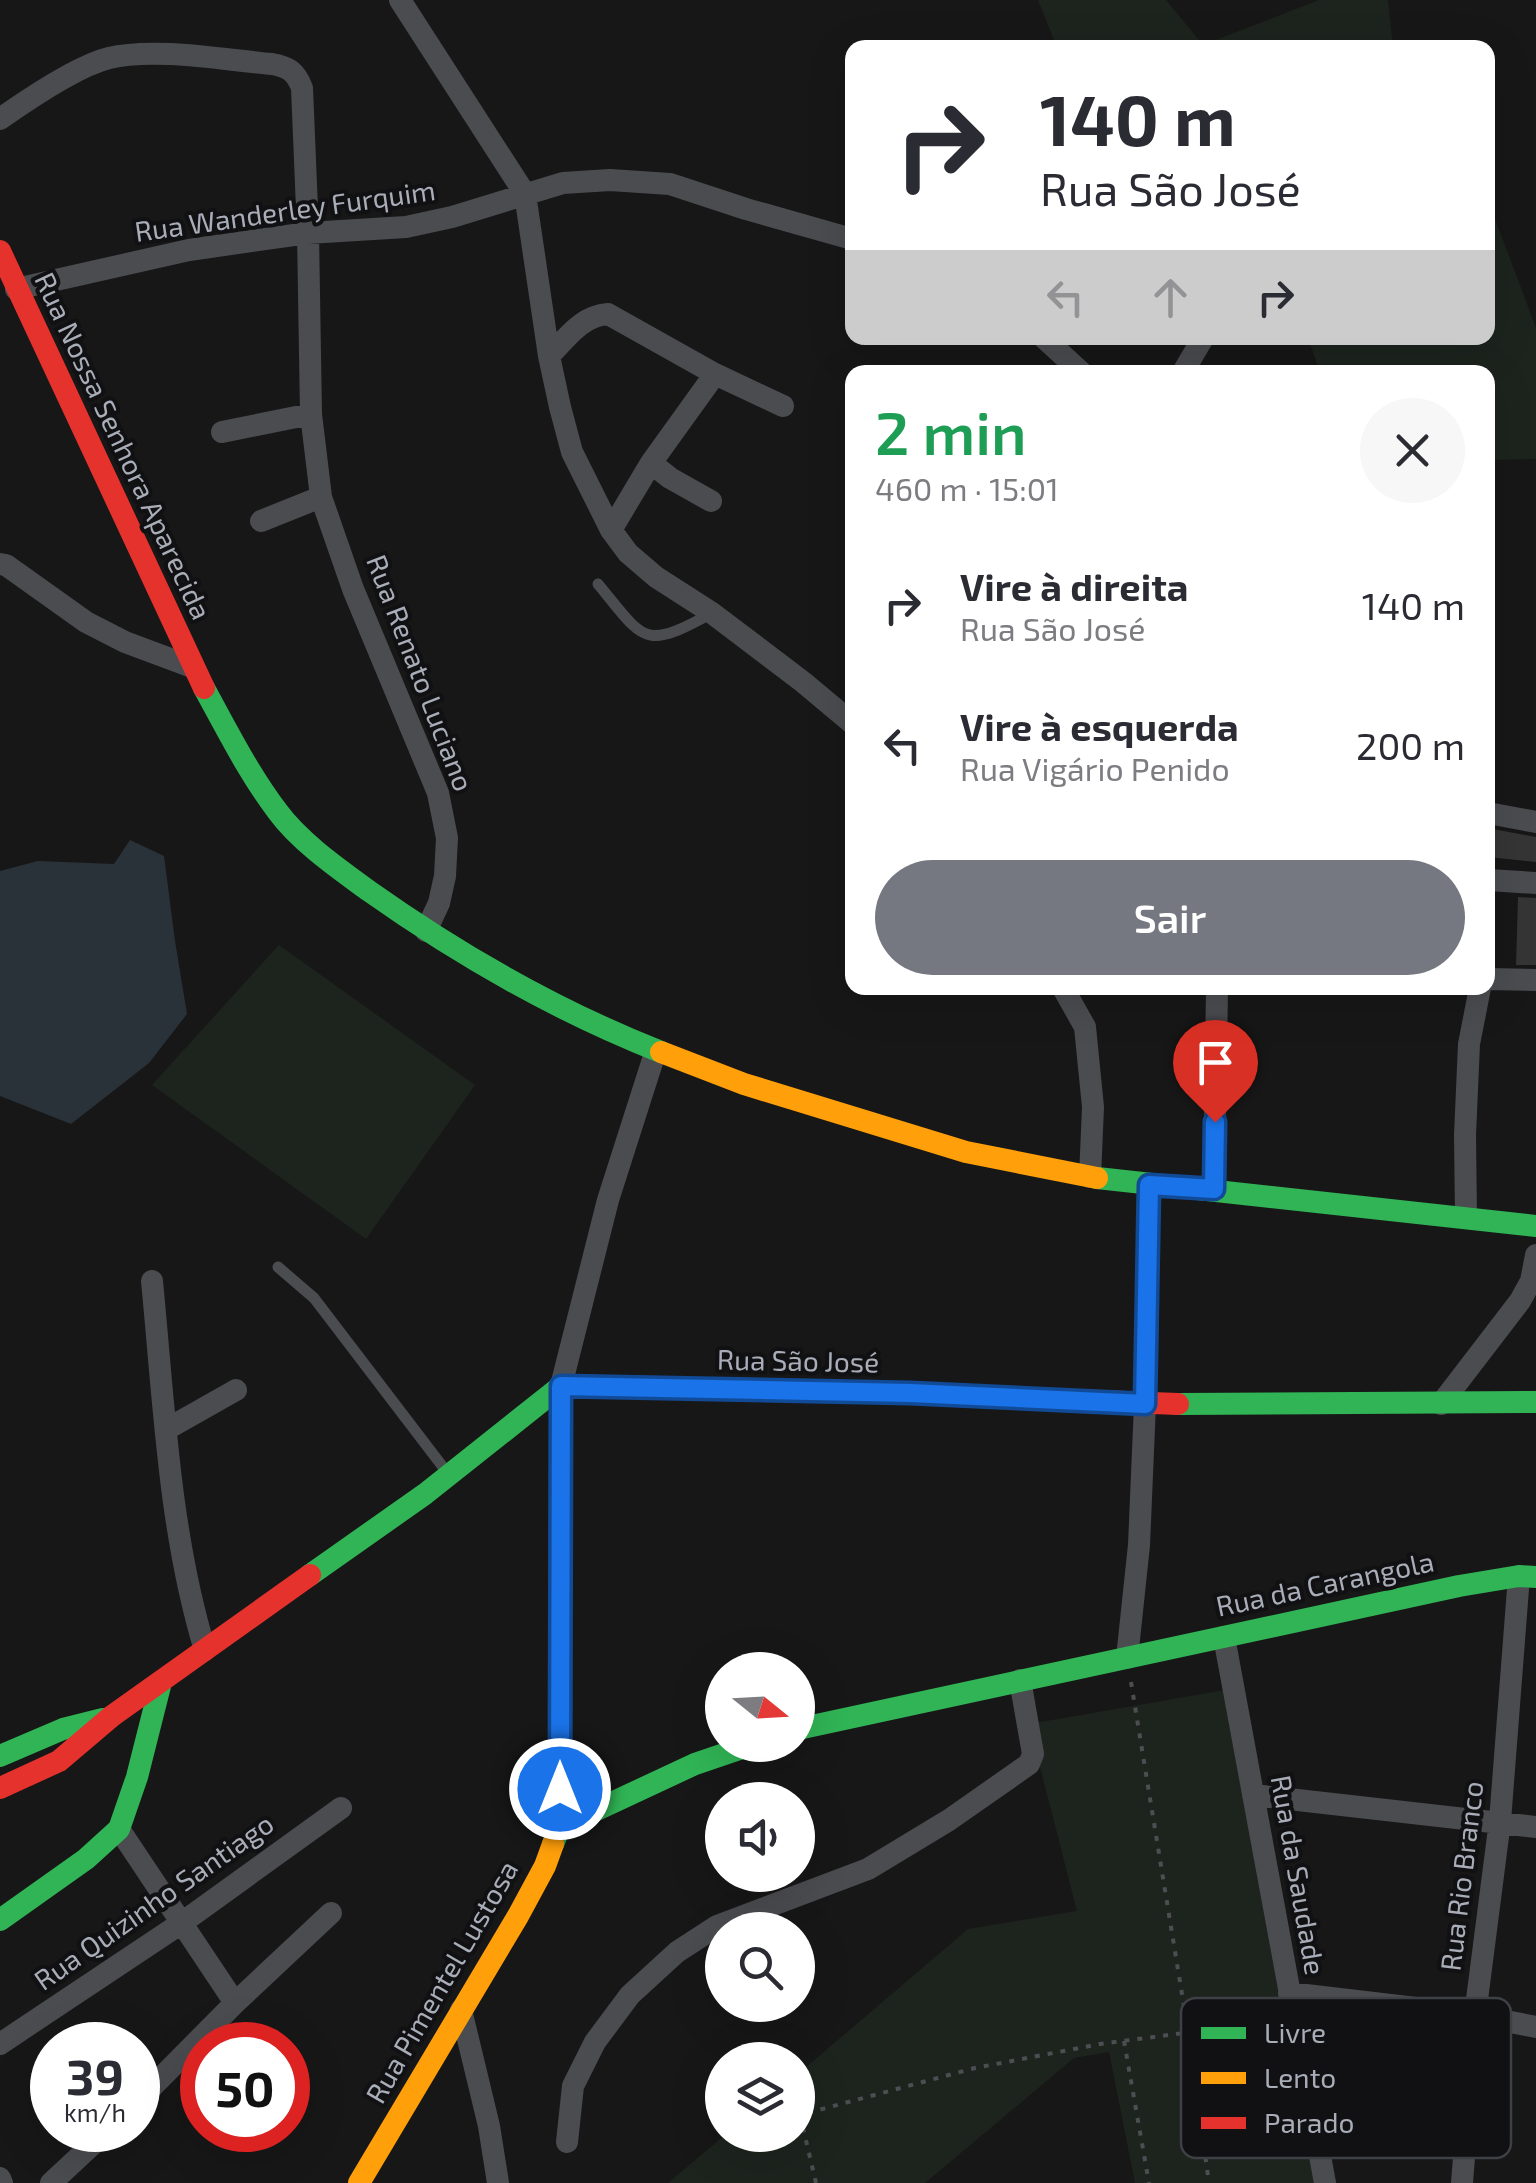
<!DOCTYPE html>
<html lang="pt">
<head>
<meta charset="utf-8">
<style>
	body { margin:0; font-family:"Exo 2",sans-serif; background:#f7f7f7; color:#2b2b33; height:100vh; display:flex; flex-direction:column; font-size:38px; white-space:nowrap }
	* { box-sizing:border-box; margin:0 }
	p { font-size:32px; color:#7c7c81 }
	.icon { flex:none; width:55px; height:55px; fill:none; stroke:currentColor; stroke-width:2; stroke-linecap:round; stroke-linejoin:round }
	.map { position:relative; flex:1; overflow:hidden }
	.panel { position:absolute; left:845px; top:365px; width:650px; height:630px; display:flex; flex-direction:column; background:#fff; border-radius:20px; box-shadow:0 10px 40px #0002 }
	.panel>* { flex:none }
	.banner { position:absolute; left:845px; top:40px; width:650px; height:305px; border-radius:20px; box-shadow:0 10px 40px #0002; background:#fff; color:#2b2b33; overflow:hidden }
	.needle { width:65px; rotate:108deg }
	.controls { position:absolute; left:705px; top:1652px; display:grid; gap:20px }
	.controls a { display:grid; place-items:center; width:110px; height:110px; border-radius:50%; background:#fff; box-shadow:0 10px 40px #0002; font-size:50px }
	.speed { position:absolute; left:30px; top:2022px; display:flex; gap:20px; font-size:50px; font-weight:700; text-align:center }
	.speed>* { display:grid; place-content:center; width:130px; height:130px; border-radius:50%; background:#fff; box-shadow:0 10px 40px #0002; line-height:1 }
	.speed small { font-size:25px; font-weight:400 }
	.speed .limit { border:15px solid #d22; background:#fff; color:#111 }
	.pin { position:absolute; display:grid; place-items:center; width:85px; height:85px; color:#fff; margin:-102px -42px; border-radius:50% 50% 50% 0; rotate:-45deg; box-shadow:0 0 10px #0007 }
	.pin .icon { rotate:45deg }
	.me { position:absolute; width:110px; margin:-55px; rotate:0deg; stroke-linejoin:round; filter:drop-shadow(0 0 8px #0008) }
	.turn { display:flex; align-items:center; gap:35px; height:210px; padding:0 30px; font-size:45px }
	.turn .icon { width:130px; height:130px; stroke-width:2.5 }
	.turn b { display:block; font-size:70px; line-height:85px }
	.lanes { display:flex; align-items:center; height:95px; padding:0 30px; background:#0003; justify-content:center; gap:50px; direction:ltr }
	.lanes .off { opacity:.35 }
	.round { display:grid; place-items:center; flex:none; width:105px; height:105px; border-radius:52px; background:#f7f7f7 }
	.head { display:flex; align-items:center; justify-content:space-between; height:170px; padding:0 30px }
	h1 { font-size:60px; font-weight:600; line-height:75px; color:#1e9e55 }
	.action { display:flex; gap:20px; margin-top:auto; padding:20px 30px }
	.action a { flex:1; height:115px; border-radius:60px; background:#757880; color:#fff; font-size:40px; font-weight:600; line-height:115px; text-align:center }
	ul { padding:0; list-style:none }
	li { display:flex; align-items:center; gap:30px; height:140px; padding:0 30px }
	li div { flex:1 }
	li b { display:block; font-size:38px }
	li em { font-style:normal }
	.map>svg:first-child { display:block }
	.green { fill:#1d241e }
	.water { fill:#2a3239 }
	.building { fill:#353536 }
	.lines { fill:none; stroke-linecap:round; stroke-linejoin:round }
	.path { stroke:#4d4e52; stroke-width:4; stroke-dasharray:5 8; stroke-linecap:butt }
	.lane { stroke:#4b4c50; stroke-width:11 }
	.street { stroke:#4b4c50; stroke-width:22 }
	.fast { stroke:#30b455; stroke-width:22 }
	.slow { stroke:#ff9f0a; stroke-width:22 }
	.jam { stroke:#e5322d; stroke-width:22 }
	.route-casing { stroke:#114b97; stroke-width:25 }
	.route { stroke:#1a73e8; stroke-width:18 }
	.labels { text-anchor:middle; stroke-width:8; stroke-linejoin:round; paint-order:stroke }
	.street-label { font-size:28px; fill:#a8adb8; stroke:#111113 }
	.key { fill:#111113; stroke:#3e4045; stroke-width:2.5 }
	.key-label { font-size:28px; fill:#a8adb8 }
</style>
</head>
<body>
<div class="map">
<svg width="1536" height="2183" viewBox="0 0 1536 2183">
	<rect width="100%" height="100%" fill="#171717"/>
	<path class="green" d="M1038 0H1166L1203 45 1319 0H1388L1393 47H1057Z
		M1488 200 1536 328V459L1488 460V372H1320L1308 338H1488Z
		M279 945 475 1085 366 1239 152 1085Z
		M1231 1689 1318 2183H1135L1109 2052 1074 2058 925 2183H668L725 2135H798V2074L968 1929 1077 1911 1029 1724Z"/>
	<path class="water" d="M130 840 164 856 175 941 187 1014 149 1063 71 1124 0 1096V871L38 861 114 864Z"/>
	<path class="building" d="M1488 828 1536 837V862L1488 857Z
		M1518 897 1536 898V965H1516Z"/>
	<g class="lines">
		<path class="path" d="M1131 1682 1188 2031 1209 2183
			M1124 2041 1149 2183
			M816 2183 800 2115 975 2068 1100 2044 1275 2021"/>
		<path class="lane" d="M598 584C645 641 643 651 712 613
			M278 1267 314 1298 446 1471"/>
		<path class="street" d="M400 0 525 194 549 356 560 407 572 452 611 530 628 553 656 577 712 613 803 682 852 723
			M0 119C27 100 77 66 109 58 154 47 225 60 272 64 289 67 296 72 302 88L308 233 311 414 321 497 353 589 438 793 447 838 445 876 439 903 426 931
			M16 289 189 250 308 233 406 227 452 217 563 183 610 180 670 184 746 209 852 239
			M1044 338 1081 372
			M549 356C567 338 581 316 608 314L715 374 783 406
			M1183 372 1203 338
			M222 432 311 414
			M651 463 670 478 711 501
			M261 521 321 497
			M611 530 651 463 715 374
			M0 564 6 565 86 622 125 642 192 667
			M1488 813 1536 822
			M1488 880 1536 883
			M1488 979 1536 980
			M1063 988 1085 1027 1093 1107 1090 1177
			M1214 1189 1217 988
			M1466 1218 1465 1135 1469 1044 1480 988
			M152 1281C164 1404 169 1531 205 1650
			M561 1386 608 1200 656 1050
			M1441 1404 1520 1301 1531 1281 1536 1255
			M167 1429 236 1390
			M1224 1637 1325 2183
			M1127 1658 1139 1545 1145 1404 1149 1185
			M1253 1795 1536 1827
			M119 1829 235 2003
			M1289 1993 1475 2015 1536 2027
			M461 2010 489 2126 498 2183
			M0 2044 183 1922 341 1808
			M138 2101 235 2003 331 1913
			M567 2142 573 2086 595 2042 630 1995 677 1952 717 1926 868 1869 949 1820 1029 1764 1033 1754 1020 1680
			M0 2178 2 2183
			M51 2183 108 2130
			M1462 2183 1475 2015 1500 1821 1519 1576"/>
		<path class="fast" d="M204 688C227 730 249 774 278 812 300 842 339 869 369 891 458 954 560 1012 661 1052
			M1097 1178 1536 1226
			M1178 1404 1536 1402
			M310 1575 425 1494 561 1386 864 1392
			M798 1729 1459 1586 1519 1576 1536 1577
			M0 1756 63 1729 103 1719
			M560 1827 695 1764 751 1745
			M553 1844 560 1827 561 1386
			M0 1920 86 1859 119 1829 137 1777 161 1682"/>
		<path class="slow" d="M661 1052 744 1084 966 1152 1097 1178
			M359 2183 518 1916 545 1866 553 1844"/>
		<path class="jam" d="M0 251 204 688
			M864 1392 1178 1404
			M0 1788 59 1761 112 1716 310 1575"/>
	</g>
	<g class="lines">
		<defs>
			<path id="route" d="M560 1789 561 1386 910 1393 1145 1404 1149 1185 1214 1189 1215 1122"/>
		</defs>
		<use href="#route" class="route-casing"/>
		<use href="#route" class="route"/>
	</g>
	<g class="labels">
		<g class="street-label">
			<text transform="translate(285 211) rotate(-8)" y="10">Rua Wanderley Furquim</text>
			<text transform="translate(123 446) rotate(65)" y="10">Rua Nossa Senhora Aparecida</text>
			<text transform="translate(420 673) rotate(69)" y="10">Rua Renato Luciano</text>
			<text transform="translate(798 1361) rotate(1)" y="10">Rua São José</text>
			<text transform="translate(1325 1584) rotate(-12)" y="10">Rua da Carangola</text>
			<text transform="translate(1298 1875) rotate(80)" y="10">Rua da Saudade</text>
			<text transform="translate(1462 1876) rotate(-83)" y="10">Rua Rio Branco</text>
			<text transform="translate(154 1902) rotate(-35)" y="10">Rua Quizinho Santiago</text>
			<text transform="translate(442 1982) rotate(-60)" y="10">Rua Pimentel Lustosa</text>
		</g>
	</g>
	<rect x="1181" y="1998" width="330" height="160" rx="15" class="key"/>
	<rect x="1201" y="2027" width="45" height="12" fill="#30b455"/>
	<rect x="1201" y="2072" width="45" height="12" fill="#ff9f0a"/>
	<rect x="1201" y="2117" width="45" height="12" fill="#e5322d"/>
	<g class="key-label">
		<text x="1264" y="2043">Livre</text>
		<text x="1264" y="2088">Lento</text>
		<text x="1264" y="2133">Parado</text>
	</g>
</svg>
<div class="controls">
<a><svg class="needle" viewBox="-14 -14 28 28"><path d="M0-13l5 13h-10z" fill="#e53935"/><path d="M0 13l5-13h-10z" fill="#7c7c81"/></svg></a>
<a><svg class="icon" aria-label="sound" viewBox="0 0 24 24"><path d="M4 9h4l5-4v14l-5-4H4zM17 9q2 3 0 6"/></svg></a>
<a><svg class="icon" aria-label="search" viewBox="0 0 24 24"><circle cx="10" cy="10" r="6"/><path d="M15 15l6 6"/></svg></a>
<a><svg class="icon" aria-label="layers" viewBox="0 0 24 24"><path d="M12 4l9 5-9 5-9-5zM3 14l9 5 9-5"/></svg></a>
</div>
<div class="speed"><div>39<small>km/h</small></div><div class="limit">50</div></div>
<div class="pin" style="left:1215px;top:1122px;background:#d93025"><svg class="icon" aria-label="arrive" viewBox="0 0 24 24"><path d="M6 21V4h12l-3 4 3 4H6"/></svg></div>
<svg class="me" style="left:560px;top:1789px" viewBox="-20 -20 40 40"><circle r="17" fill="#1a73e8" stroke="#fff" stroke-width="3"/><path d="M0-11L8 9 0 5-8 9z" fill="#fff"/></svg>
<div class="banner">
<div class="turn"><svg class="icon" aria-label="right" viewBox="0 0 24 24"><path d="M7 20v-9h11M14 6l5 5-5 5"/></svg><div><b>140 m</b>Rua São José</div></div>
<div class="lanes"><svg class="icon off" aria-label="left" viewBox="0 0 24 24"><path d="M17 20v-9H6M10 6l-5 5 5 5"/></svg><svg class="icon off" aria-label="ahead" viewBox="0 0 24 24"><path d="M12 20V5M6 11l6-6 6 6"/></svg><svg class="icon" aria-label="right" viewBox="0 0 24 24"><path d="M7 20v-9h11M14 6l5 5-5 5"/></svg></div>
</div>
<section class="panel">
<div class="head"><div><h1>2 min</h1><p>460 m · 15:01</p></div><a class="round"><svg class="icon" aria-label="close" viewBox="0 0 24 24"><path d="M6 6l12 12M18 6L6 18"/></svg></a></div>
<ul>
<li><svg class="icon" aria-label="right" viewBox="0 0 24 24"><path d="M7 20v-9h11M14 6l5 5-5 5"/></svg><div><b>Vire à direita</b><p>Rua São José</p></div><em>140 m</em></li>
<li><svg class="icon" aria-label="left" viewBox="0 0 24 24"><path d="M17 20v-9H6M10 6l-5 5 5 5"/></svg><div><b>Vire à esquerda</b><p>Rua Vigário Penido</p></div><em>200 m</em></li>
</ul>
<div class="action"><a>Sair</a></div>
</section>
</div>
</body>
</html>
